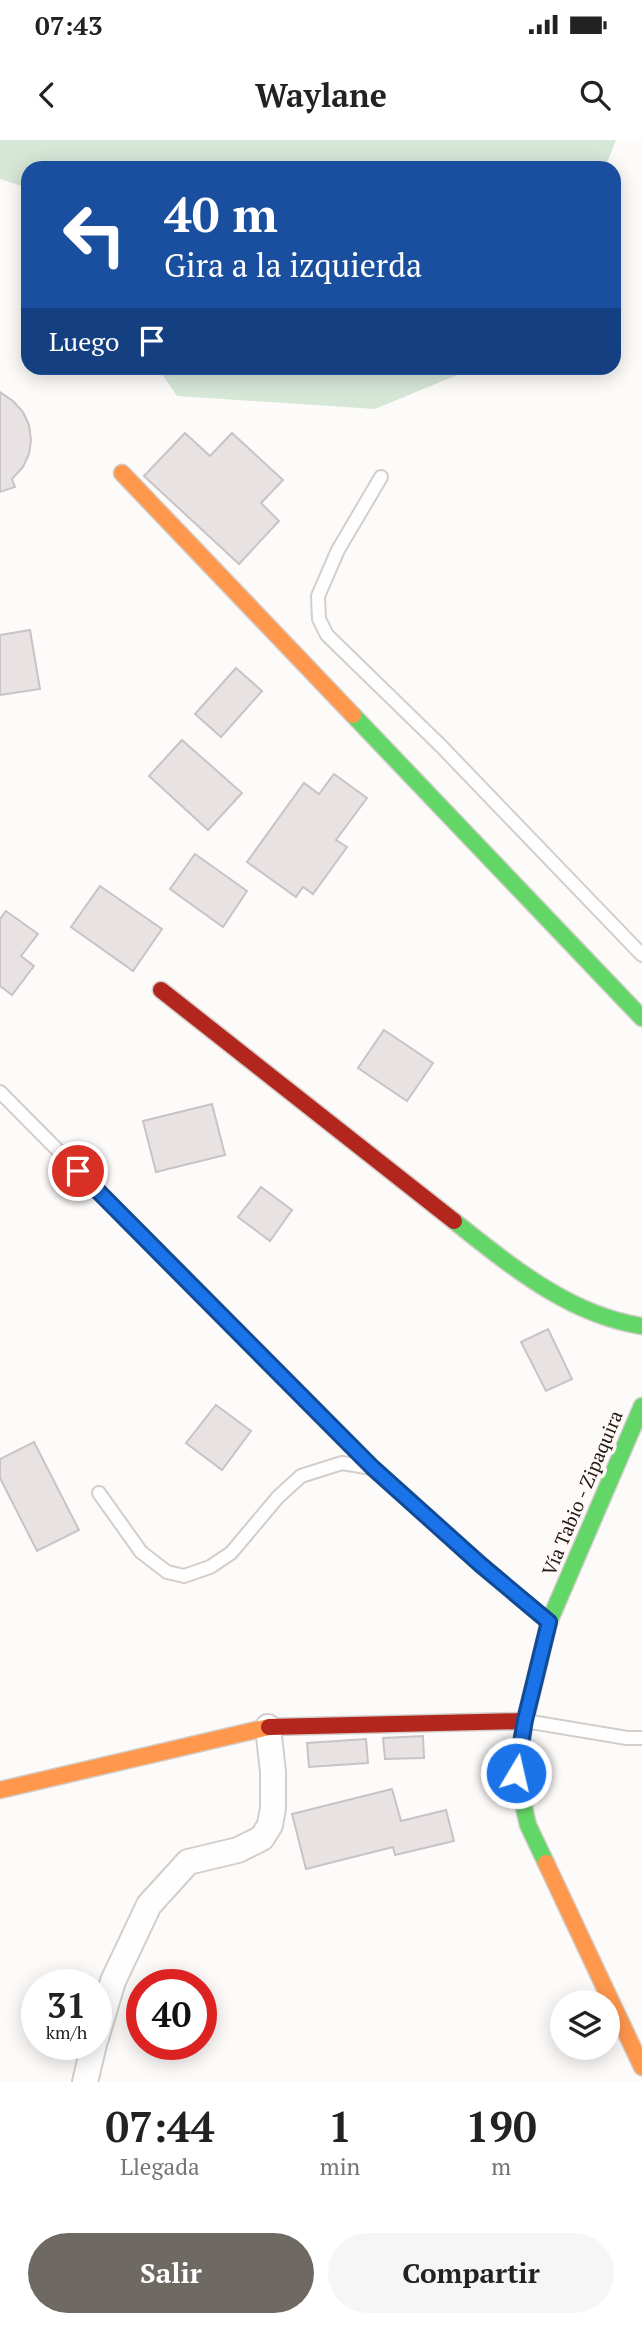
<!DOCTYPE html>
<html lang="es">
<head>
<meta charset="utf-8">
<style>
	body { margin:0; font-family:"PT Serif",serif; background:#f6f6f6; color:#222; height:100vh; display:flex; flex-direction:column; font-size:26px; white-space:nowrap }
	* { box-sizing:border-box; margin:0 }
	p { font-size:23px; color:#767676 }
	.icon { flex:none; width:38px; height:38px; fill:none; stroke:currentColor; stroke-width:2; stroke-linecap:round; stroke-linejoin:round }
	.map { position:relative; height:1942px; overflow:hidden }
	.panel { display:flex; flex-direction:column; background:#fff; flex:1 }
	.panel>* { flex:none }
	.banner { position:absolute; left:21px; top:21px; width:600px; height:214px; border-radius:21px; box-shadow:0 4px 18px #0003; background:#1a4fa0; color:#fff; overflow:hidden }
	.tools { position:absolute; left:550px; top:1850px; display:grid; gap:14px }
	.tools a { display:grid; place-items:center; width:70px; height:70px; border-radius:50%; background:#fff; box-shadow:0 4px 18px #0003; font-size:35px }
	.speed { position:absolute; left:21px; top:1829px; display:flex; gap:14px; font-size:35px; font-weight:700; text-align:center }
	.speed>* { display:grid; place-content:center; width:91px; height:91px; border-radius:50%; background:#fff; box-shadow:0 4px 18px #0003; line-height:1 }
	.speed small { font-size:18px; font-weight:400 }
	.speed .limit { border:10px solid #d22; background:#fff; color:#111 }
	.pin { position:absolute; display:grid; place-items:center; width:60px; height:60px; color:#fff; margin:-30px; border:4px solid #fff; border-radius:50%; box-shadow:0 2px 7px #0007 }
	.me { position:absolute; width:77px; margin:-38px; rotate:9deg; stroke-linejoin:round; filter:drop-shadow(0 0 5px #0008) }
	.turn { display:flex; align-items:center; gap:24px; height:147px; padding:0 28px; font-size:32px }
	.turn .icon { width:91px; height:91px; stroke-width:2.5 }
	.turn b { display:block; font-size:49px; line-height:60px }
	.then { display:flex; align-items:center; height:66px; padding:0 28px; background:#0003; gap:14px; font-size:26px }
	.eta { display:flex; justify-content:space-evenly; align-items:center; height:119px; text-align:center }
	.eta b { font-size:42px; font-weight:700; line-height:49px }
	.cta { display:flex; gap:14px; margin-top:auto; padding:14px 28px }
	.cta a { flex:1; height:80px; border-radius:42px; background:#6f6964; color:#fff; font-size:28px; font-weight:700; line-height:80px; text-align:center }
	.cta a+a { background:#f6f6f6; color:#222 }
	.status { display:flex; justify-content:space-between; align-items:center; height:49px; padding:0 35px; background:#fff; direction:ltr }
	.status svg { height:19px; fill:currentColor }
	header { display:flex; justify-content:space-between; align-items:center; height:91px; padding:0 28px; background:#fff; font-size:32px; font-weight:700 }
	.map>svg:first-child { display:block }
	.green { fill:#d6e7d8 }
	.building { fill:#e8e2e2; stroke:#c8c3c4; stroke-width:2 }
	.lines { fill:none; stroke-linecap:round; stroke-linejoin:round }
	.lane-casing { stroke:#d4ceca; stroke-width:16 }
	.street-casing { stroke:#d4ceca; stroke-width:28 }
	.fast-casing { stroke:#d4ceca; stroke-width:19 }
	.slow-casing { stroke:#d4ceca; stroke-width:19 }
	.jam-casing { stroke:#d4ceca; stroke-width:19 }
	.lane { stroke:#fffefe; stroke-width:12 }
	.street { stroke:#fffefe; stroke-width:24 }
	.fast { stroke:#63d668; stroke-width:16 }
	.slow { stroke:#ff974d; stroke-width:16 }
	.jam { stroke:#b3261e; stroke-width:16 }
	.route-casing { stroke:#114b97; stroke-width:18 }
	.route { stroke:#1a73e8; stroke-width:12 }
	.labels { text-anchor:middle; stroke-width:7; stroke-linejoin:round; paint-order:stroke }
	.street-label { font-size:19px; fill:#221a14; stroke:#fffaf7 }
</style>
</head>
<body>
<div class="status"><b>07:43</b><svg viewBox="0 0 49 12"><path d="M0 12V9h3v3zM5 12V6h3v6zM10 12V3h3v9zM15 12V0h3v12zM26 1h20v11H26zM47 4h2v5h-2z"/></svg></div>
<header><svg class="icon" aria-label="back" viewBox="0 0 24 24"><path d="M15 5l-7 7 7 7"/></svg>Waylane<svg class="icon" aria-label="search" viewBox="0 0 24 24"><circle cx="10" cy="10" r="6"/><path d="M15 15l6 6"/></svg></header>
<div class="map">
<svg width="642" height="1942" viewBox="0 0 642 1942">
	<rect width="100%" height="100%" fill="#fdfbf9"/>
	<path class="green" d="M0 0H616L605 28H28V48L0 39Z
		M158 228H464L457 235 375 269 177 256Z"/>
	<path class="building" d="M0 252 13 261 23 272 29 285 31 300 29 314 23 327 12 339 15 347 0 352Z
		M185 293 210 316 232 293 283 340 261 363 279 381 239 424 144 336Z
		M30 490 40 549 0 555V495Z
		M236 528 262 551 221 597 195 574Z
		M182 600 242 653 208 690 149 636Z
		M334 634 367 658 336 700 347 707 313 754 303 747 296 757 247 722 304 643 319 654Z
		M195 714 247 751 223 787 170 749Z
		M100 746 162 789 133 831 71 787Z
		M6 771 38 794 21 816 34 826 12 855 0 846V779Z
		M384 890 433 923 407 961 358 928Z
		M212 964 225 1015 156 1032 143 981Z
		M261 1047 292 1070 270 1101 238 1077Z
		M548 1189 572 1239 546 1251 521 1202Z
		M216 1265 251 1291 222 1330 186 1303Z
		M34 1302 79 1390 37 1411 0 1338V1319Z
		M423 1596 424 1618 385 1619 383 1598Z
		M366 1599 368 1623 309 1627 307 1603Z
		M392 1649 401 1681 446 1670 454 1701 395 1715 393 1707 306 1729 292 1674Z"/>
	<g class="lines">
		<defs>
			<path id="lane" d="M381 337 338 410 318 456 319 479 327 495 441 606 642 815
				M0 952 373 1328 481 1425 549 1481
				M99 1353 141 1412 167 1432 184 1436 210 1427 231 1413 278 1357 301 1336 342 1323 372 1328
				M525 1581 627 1598H642"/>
			<path id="street" d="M96 1898 113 1841 149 1765 188 1722 238 1710 262 1698 270 1685 273 1668V1632L268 1587
				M85 1942 94 1904"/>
			<path id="fast" d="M353 575 642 878
				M454 1081C511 1126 569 1175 642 1186
				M546 1723 528 1685 516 1633 525 1581 549 1482 642 1266"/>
			<path id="slow" d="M122 333 353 575
				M0 1650 269 1587
				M546 1723 642 1927"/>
			<path id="jam" d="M161 850 454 1081
				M269 1587 525 1581"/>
		</defs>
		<use href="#lane" class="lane-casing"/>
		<use href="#street" class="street-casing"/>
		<use href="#fast" class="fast-casing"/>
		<use href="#slow" class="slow-casing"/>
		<use href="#jam" class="jam-casing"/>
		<use href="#lane" class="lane"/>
		<use href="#street" class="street"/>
		<use href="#fast" class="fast"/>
		<use href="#slow" class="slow"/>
		<use href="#jam" class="jam"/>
	</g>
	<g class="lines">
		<defs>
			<path id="route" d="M78 1031 373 1328 481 1425 549 1482 525 1580 516 1633"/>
		</defs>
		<use href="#route" class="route-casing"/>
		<use href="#route" class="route"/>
	</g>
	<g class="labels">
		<g class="street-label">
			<text transform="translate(582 1353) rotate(-67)" y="7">Vía Tabio - Zipaquira</text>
		</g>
	</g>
</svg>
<div class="tools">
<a><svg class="icon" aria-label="layers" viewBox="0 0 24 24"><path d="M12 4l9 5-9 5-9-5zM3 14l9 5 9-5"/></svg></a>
</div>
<div class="speed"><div>31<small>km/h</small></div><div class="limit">40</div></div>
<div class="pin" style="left:78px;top:1031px;background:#d93025"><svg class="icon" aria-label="arrive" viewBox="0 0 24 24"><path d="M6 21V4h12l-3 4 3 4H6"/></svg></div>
<svg class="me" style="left:516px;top:1633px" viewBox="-20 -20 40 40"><circle r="17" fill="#1a73e8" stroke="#fff" stroke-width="3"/><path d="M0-11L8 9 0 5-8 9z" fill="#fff"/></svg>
<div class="banner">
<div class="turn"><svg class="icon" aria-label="left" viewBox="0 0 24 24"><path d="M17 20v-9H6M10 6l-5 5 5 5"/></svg><div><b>40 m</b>Gira a la izquierda</div></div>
<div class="then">Luego<svg class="icon" aria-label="arrive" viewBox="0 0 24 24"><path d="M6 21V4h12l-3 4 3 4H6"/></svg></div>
</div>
</div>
<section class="panel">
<div class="eta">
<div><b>07:44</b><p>Llegada</p></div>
<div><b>1</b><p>min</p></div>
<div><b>190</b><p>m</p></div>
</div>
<div class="cta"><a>Salir</a><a>Compartir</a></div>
</section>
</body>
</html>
